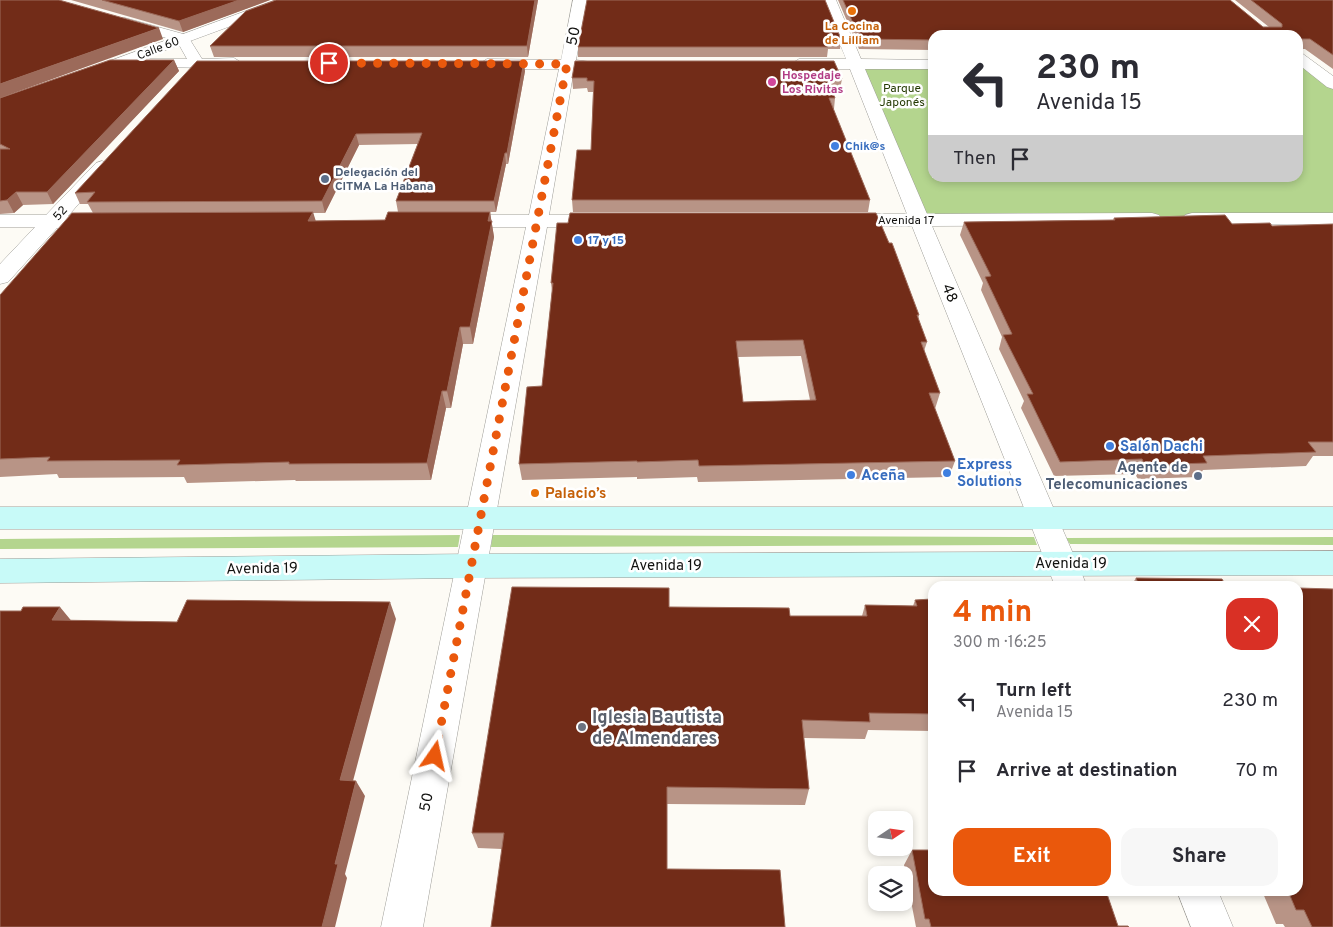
<!DOCTYPE html>
<html lang="en">
<head>
<meta charset="utf-8">
<style>
	body { margin:0; font-family:Overpass,sans-serif; background:#f7f7f7; color:#2b2b33; height:100vh; display:flex; flex-direction:column; font-size:19px; white-space:nowrap }
	* { box-sizing:border-box; margin:0 }
	p { font-size:16px; color:#7c7c81 }
	.icon { flex:none; width:28px; height:28px; fill:none; stroke:currentColor; stroke-width:2; stroke-linecap:round; stroke-linejoin:round }
	.map { position:relative; flex:1; overflow:hidden }
	.details { position:absolute; left:928px; top:581px; width:375px; height:315px; display:flex; flex-direction:column; background:#fff; border-radius:15px; box-shadow:0 2px 8px #0003 }
	.details>* { flex:none }
	.top-card { position:absolute; left:928px; top:30px; width:375px; height:152px; border-radius:15px; box-shadow:0 2px 8px #0003; background:#fff; color:#2b2b33; overflow:hidden }
	.needle { width:32px; rotate:77deg }
	.controls { position:absolute; left:868px; top:811px; display:grid; gap:10px }
	.controls a { display:grid; place-items:center; width:45px; height:45px; border-radius:10px; background:#fff; box-shadow:0 2px 8px #0003; font-size:25px }
	.pin { position:absolute; display:grid; place-items:center; width:42px; height:42px; color:#fff; margin:-21px; border:2px solid #fff; border-radius:50%; box-shadow:0 1px 5px #0007 }
	.me { position:absolute; width:55px; margin:-28px; rotate:11deg; stroke-linejoin:round; filter:drop-shadow(0 0 4px #0008) }
	.turn { display:flex; align-items:center; gap:18px; height:105px; padding:0 25px; font-size:22px }
	.turn .icon { width:65px; height:65px; stroke-width:2.5 }
	.turn b { display:block; font-size:35px; line-height:42px }
	.then { display:flex; align-items:center; height:48px; padding:0 25px; background:#0003; gap:10px; font-size:19px }
	.round { display:grid; place-items:center; flex:none; width:52px; height:52px; border-radius:15px; background:#f7f7f7 }
	.overview { display:flex; align-items:center; justify-content:space-between; height:85px; padding:0 25px }
	h1 { font-size:30px; font-weight:700; line-height:38px; color:#ea580c }
	.primary-button { display:flex; gap:10px; margin-top:auto; padding:10px 25px }
	.primary-button a { flex:1; height:58px; border-radius:15px; background:#ea580c; color:#fff; font-size:20px; font-weight:700; line-height:58px; text-align:center }
	.primary-button a+a { background:#f7f7f7; color:#2b2b33 }
	ul { padding:0; list-style:none }
	li { display:flex; align-items:center; gap:15px; height:70px; padding:0 25px }
	li div { flex:1 }
	li b { display:block; font-size:19px }
	li em { font-style:normal }
	.map>svg:first-child { display:block }
	.green { fill:#b4d58e }
	.lines { fill:none; stroke-linecap:round; stroke-linejoin:round }
	.minor-casing { stroke:#9d9c97; stroke-width:1 }
	.tertiary-casing { stroke:#9d9c97; stroke-width:1 }
	.secondary-casing { stroke:#9d9c97; stroke-width:1 }
	.minor { fill:#fff; fill-rule:evenodd }
	.tertiary { fill:#fff; fill-rule:evenodd }
	.secondary { fill:#c8faf8; fill-rule:evenodd }
	.wall { fill:#b89486; fill-rule:evenodd }
	.shaded-wall { fill:#9c6a5a }
	.building { fill:#722c18; stroke:#9c6a5a; fill-rule:evenodd }
	.route { stroke:#ea580c; stroke-width:9; stroke-dasharray:0 16.2 }
	.food-dot { fill:#e8710a; stroke:#fff; stroke-width:2 }
	.hotel-dot { fill:#d1479c; stroke:#fff; stroke-width:2 }
	.shop-dot { fill:#3f7fe0; stroke:#fff; stroke-width:2 }
	.service-dot { fill:#5c6f8a; stroke:#fff; stroke-width:2 }
	.worship-dot { fill:#6b7280; stroke:#fff; stroke-width:2 }
	.labels { text-anchor:middle; stroke-width:5; stroke-linejoin:round; paint-order:stroke }
	.far-food-label { font-size:12px; font-weight:bold; fill:#c56008; stroke:#fff }
	.far-street-label { font-size:12px; fill:#121210; stroke:#fff }
	.far-hotel-label { font-size:12px; font-weight:bold; fill:#b23c85; stroke:#fff; text-anchor:start }
	.far-park-label { font-size:12px; fill:#253a03; stroke:#fff }
	.far-shop-label { font-size:12px; font-weight:bold; fill:#366cbe; stroke:#fff; text-anchor:start }
	.far-service-label { font-size:12px; font-weight:bold; fill:#4e5e75; stroke:#fff; text-anchor:start }
	.street-label { font-size:15px; fill:#121210; stroke:#fff }
	.shop-label { font-size:15px; font-weight:bold; fill:#366cbe; stroke:#fff; text-anchor:start }
	.service-label { font-size:15px; font-weight:bold; fill:#4e5e75; stroke:#fff; text-anchor:end }
	.food-label { font-size:15px; font-weight:bold; fill:#c56008; stroke:#fff; text-anchor:start }
	.near-worship-label { font-size:18px; font-weight:bold; fill:#5b616d; stroke:#fff; text-anchor:start }
</style>
</head>
<body>
<div class="map">
<svg width="1333" height="927" viewBox="0 0 1333 927">
	<rect width="100%" height="100%" fill="#fdfbf5"/>
	<path class="green" d="M1298 63H1306L1333 84V219L919 220 855 64H932V178H1298Z
		M460 535 458 547 0 549V539Z
		M492 535 1034 537 1037 545 491 547Z
		M1333 537V545L1070 544 1066 538Z"/>
	<g class="lines">
		<defs>
			<path id="minor" d="M573 0H587L576 60 591 62 594 65 586 70 574 69 549 215H607L614 217 617 221 614 225 607 227H547L423 927H381L526 227H455L448 225 445 221 448 217 455 215H529L559 69H487L479 64 487 59 561 60Z
				M822 0H836L861 59 932 60V69H865L927 214 1152 213 1159 215 1162 219 1159 223 1152 225 932 226 1087 586H1055L912 226H842L835 224 832 220 835 216 842 214H907L850 69H799L791 64 799 59H846Z
				M125 18 187 35 202 59 234 58 242 63 234 68 134 67 131 64 134 61 139 59H187L177 41 120 25 118 22 120 19Z
				M1298 53 1303 54 1333 76V89L1327 87 1298 64Z
				M102 161 108 163 111 167 68 216 109 218 112 222 109 226 57 228 8 282 0 284V264L35 227H0V215H46L96 163Z
				M1192 213H1333V225L1185 223 1182 219 1185 215Z
				M1177 891H1218L1233 927H1191Z"/>
			<path id="tertiary" d="M276 0H295L293 3 98 75H88L85 72 88 69Z"/>
			<path id="secondary" d="M0 507H1333V529H0Z
				M1333 551V575L471 578 0 583V559L471 554Z"/>
		</defs>
		<use href="#minor" class="minor-casing"/>
		<use href="#tertiary" class="tertiary-casing"/>
		<use href="#secondary" class="secondary-casing"/>
		<use href="#minor" class="minor"/>
		<use href="#tertiary" class="tertiary"/>
		<use href="#secondary" class="secondary"/>
	</g>
	<path class="wall" d="M71 0H270L183 32Z
		M538 0 528 57H214L210 46Z
		M838 0H1230L1263 27H1269L1235 0H1333V69L1305 49H1298V35H932V50L859 49Z
		M841 39 840 49H828L827 57H578V47Z
		M174 60 179 71 53 204 23 205 14 213 0 214V98Z
		M525 71 508 164H506L496 212H490L494 237 473 344H463L451 408H446L431 480 296 481 295 480 187 483 184 477 59 478 57 474 0 477V295L93 213 88 204H80L75 193ZM418 144 396 201 398 212 385 220 315 221 313 213H325L359 145Z
		M572 78 842 79 840 89H832L835 98 834 109H833L870 200 868 212H573L572 200 591 150 593 92H588L587 88 573 89Z
		M1114 218 1272 226 1333 224V456H1313L1306 466 1203 470 1199 477 1138 479 1135 474 1054 476 1021 408 1024 401 999 349 1002 337 981 290 983 283 960 235 964 222 1113 220Z
		M551 283 919 315 918 320 927 342 924 351 940 393 935 409 955 461 949 477 698 482 697 477 637 479V477L522 480 519 464 542 386 552 291ZM801 356 810 400 743 402 738 357Z
		M1136 578 1226 586H1131Z
		M932 599V731L868 730 865 739 804 738 809 789 805 805 667 804V869L785 927 502 849 478 848 472 833 669 607 790 616H862L865 605 913 606 915 600Z
		M912 850 1118 926 1129 927H916L904 865Z
		M1262 891H1298L1333 927H1285L1283 924H1276Z"/>
	<path class="shaded-wall" d="M239 0H270L183 32 179 21Z
		M535 0H538L528 57 527 46Z
		M159 28 163 39 0 98V84Z
		M174 60 179 71 53 204 47 192Z
		M524 61 525 71 508 164 507 153Z
		M356 134 359 145 325 213 322 201Z
		M505 153 506 164 496 212 494 201Z
		M16 192 23 205 14 213 7 200Z
		M313 212 318 228 308 221Z
		M490 212 494 237 473 344 470 327Z
		M460 327 463 344 451 408 447 391Z
		M442 391 446 408 431 480 427 463Z
		M390 602 396 619 349 796 340 780Z
		M60 607 74 624 52 620Z
		M356 781 365 796 345 874 347 878 335 927H322L335 864Z"/>
	<path class="building" d="M0 0H59L159 28 0 84Z
		M102 0H239L179 21Z
		M276 0H535L527 46H210L246 11Z
		M587 0H825L841 39H825L828 47H578Z
		M843 0H1230L1263 27H1282V24L1251 0H1333V55L1310 39H1298V35H1132L1130 33 1069 35H932V40L860 39Z
		M110 60H174L47 192H16L7 200 0 201V149H10L0 144V98Z
		M197 61H524L507 153H505L494 201H396L422 133 356 134 322 201 87 202 95 192 75 193Z
		M575 61H834L842 79H828L835 98H829L870 200H572L577 150H591L594 81H587V78H572Z
		M313 212 308 221 385 220 388 212H490L488 221H492L470 327H460L447 391H442L427 463 289 464V462L177 465 180 460 47 461 50 457 0 459V295L72 213Z
		M570 213H876L889 243H892L919 315H917L927 342H921L940 393H929L955 461 699 466 698 460 637 462V461L519 464 527 387 542 386 553 283H551L557 223H568ZM803 340 816 400 743 402 736 341Z
		M1225 215 1232 224 1270 223 1272 226 1333 224V442H1308L1316 452 1203 456 1207 463 1145 465 1142 459 1060 462 1027 394H1033L1003 335 1012 334 985 277 991 276 964 222 1115 220 1114 218Z
		M1136 578 1222 579 1226 586H1139Z
		M512 587 669 588V607L789 608 790 616H867L865 605 917 606 915 600 932 599V714L869 713 870 722 802 720 809 789 667 787V869L780 870 785 927H491L504 833H472Z
		M1298 588 1333 589V927H1312L1304 910H1296L1288 891H1298Z
		M187 600 390 602 340 780 356 781 335 864H338L322 927H0V611H21L23 607H60L52 620 177 622Z
		M912 850H932V891H1106L1118 926H1128L1129 927H931L929 919H925Z"/>
	<g class="lines">
		<path class="route" d="M329 63 567 64 435 756"/>
	</g>
	<g class="food-dot">
		<circle cx="852" cy="11" r="5"/>
		<circle cx="535" cy="493" r="5"/>
	</g>
	<circle class="hotel-dot" cx="772" cy="82" r="5"/>
	<g class="shop-dot">
		<circle cx="835" cy="146" r="5"/>
		<circle cx="578" cy="240" r="5"/>
		<circle cx="1110" cy="446" r="5"/>
		<circle cx="947" cy="473" r="5"/>
		<circle cx="851" cy="475" r="5"/>
	</g>
	<g class="service-dot">
		<circle cx="325" cy="179" r="5"/>
		<circle cx="1198" cy="476" r="5"/>
	</g>
	<circle class="worship-dot" cx="582" cy="727" r="5"/>
	<g class="labels">
		<g class="far-food-label">
			<text x="852" y="30">La Cocina<tspan x="852" dy="14">de Lilliam</tspan></text>
		</g>
		<g class="far-street-label">
			<text transform="translate(158 48) rotate(-21)" y="4">Calle 60</text>
			<text transform="translate(60 213) rotate(-48)" y="4">52</text>
			<text x="906" y="224">Avenida 17</text>
		</g>
		<g class="far-hotel-label">
			<text x="782" y="79">Hospedaje<tspan x="782" dy="14">Los Rivitas</tspan></text>
		</g>
		<g class="far-park-label">
			<text x="902" y="92">Parque<tspan x="902" dy="14">Japonés</tspan></text>
		</g>
		<g class="far-shop-label">
			<text x="845" y="150">Chik@s</text>
			<text x="588" y="244">17 y 15</text>
		</g>
		<g class="far-service-label">
			<text x="335" y="176">Delegación del<tspan x="335" dy="14">CITMA La Habana</tspan></text>
		</g>
		<g class="street-label">
			<text transform="translate(573 36) rotate(-79)" y="5">50</text>
			<text transform="translate(950 293) rotate(68)" y="5">48</text>
			<text x="1071" y="568">Avenida 19</text>
			<text x="666" y="570">Avenida 19</text>
			<text transform="translate(262 568) rotate(-1)" y="5">Avenida 19</text>
			<text transform="translate(426 802) rotate(-79)" y="5">50</text>
		</g>
		<g class="shop-label">
			<text x="1120" y="451">Salón Dachi</text>
			<text x="957" y="469">Express<tspan x="957" dy="17">Solutions</tspan></text>
			<text x="861" y="480">Aceña</text>
		</g>
		<g class="service-label">
			<text x="1188" y="472">Agente de<tspan x="1188" dy="17">Telecomunicaciones</tspan></text>
		</g>
		<g class="food-label">
			<text x="545" y="498">Palacio’s</text>
		</g>
		<g class="near-worship-label">
			<text x="592" y="723">Iglesia Bautista<tspan x="592" dy="21">de Almendares</tspan></text>
		</g>
	</g>
</svg>
<div class="controls">
<a><svg class="needle" viewBox="-14 -14 28 28"><path d="M0-13l5 13h-10z" fill="#e53935"/><path d="M0 13l5-13h-10z" fill="#7c7c81"/></svg></a>
<a><svg class="icon" aria-label="layers" viewBox="0 0 24 24"><path d="M12 4l9 5-9 5-9-5zM3 14l9 5 9-5"/></svg></a>
</div>
<div class="pin" style="left:329px;top:63px;background:#d93025"><svg class="icon" aria-label="arrive" viewBox="0 0 24 24"><path d="M6 21V4h12l-3 4 3 4H6"/></svg></div>
<svg class="me" style="left:435px;top:756px" viewBox="-20 -20 40 40"><path d="M0-17L14 15 0 8-14 15z" fill="#ea580c" stroke="#fff" stroke-width="4"/></svg>
<div class="top-card">
<div class="turn"><svg class="icon" aria-label="left" viewBox="0 0 24 24"><path d="M17 20v-9H6M10 6l-5 5 5 5"/></svg><div><b>230 m</b>Avenida 15</div></div>
<div class="then">Then<svg class="icon" aria-label="arrive" viewBox="0 0 24 24"><path d="M6 21V4h12l-3 4 3 4H6"/></svg></div>
</div>
<section class="details">
<div class="overview"><div><h1>4 min</h1><p>300 m · 16:25</p></div><a class="round" style="background:#d93025;color:#fff"><svg class="icon" aria-label="close" viewBox="0 0 24 24"><path d="M6 6l12 12M18 6L6 18"/></svg></a></div>
<ul>
<li><svg class="icon" aria-label="left" viewBox="0 0 24 24"><path d="M17 20v-9H6M10 6l-5 5 5 5"/></svg><div><b>Turn left</b><p>Avenida 15</p></div><em>230 m</em></li>
<li><svg class="icon" aria-label="arrive" viewBox="0 0 24 24"><path d="M6 21V4h12l-3 4 3 4H6"/></svg><div><b>Arrive at destination</b></div><em>70 m</em></li>
</ul>
<div class="primary-button"><a>Exit</a><a>Share</a></div>
</section>
</div>
</body>
</html>
